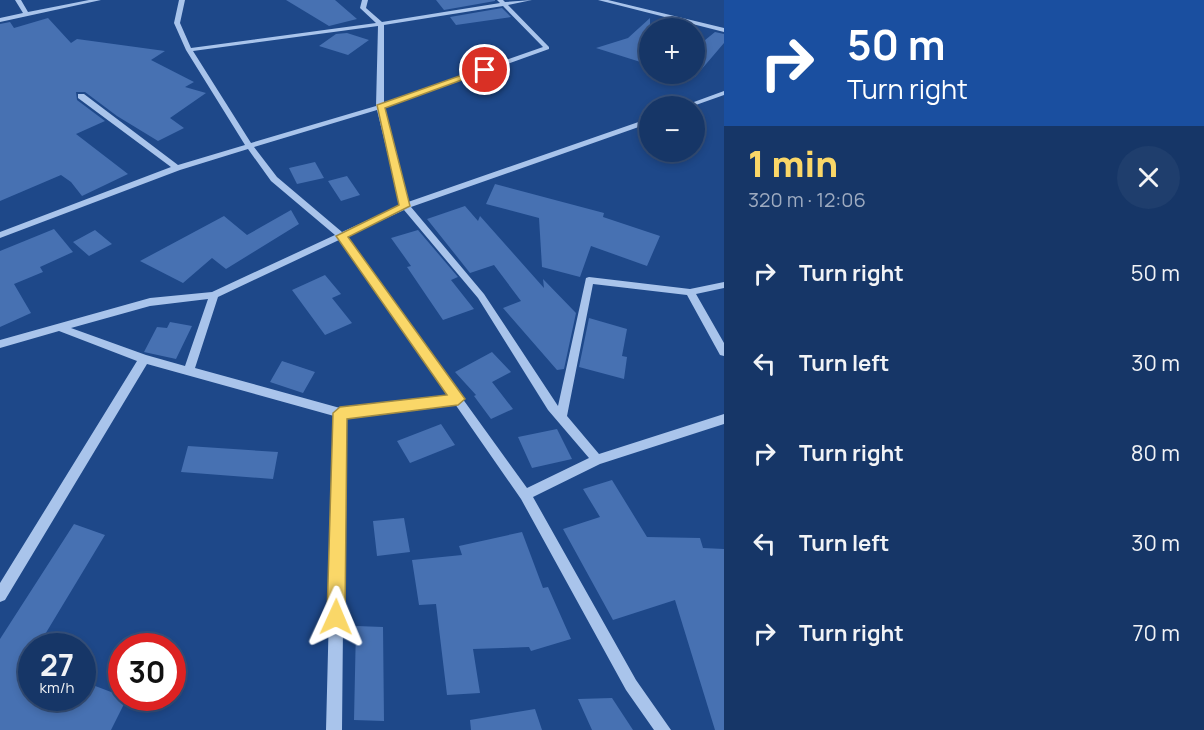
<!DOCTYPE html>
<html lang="en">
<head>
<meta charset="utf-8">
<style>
	body { margin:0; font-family:Manrope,sans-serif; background:#1f3e6d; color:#f1f3f6; height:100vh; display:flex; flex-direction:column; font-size:22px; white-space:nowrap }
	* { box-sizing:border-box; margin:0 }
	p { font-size:20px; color:#9eabc0 }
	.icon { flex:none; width:33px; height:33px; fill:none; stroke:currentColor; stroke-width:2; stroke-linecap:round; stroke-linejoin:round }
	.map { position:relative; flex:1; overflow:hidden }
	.side { display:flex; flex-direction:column; background:#163667; width:480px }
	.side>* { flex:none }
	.guide { background:#1a4fa0; color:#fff; overflow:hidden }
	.tools { position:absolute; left:639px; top:18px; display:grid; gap:12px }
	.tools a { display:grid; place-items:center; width:66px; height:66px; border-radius:50%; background:#163667; box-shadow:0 3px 9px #0003,0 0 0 2px #35507b; font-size:30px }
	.speed { position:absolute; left:18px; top:633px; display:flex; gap:12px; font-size:30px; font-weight:700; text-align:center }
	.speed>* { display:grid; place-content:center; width:78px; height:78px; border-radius:50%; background:#163667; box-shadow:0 3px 9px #0003,0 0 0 2px #35507b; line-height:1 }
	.speed small { font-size:15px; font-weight:400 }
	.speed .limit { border:9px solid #d22; background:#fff; color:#111 }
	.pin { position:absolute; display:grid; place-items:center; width:51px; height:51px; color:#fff; margin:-26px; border:3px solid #fff; border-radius:50%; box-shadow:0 2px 6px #0007 }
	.me { position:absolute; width:66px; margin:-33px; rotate:1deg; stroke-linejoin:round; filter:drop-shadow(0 0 4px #0008) }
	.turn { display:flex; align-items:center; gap:21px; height:126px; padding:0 24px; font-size:27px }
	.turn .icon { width:78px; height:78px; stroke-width:2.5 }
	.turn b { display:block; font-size:42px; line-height:51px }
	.round { display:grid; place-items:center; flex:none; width:63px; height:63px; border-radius:32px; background:#1f3e6d }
	.headline { display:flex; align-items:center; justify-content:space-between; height:102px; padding:0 24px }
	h1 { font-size:36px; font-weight:800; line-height:45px; color:#fad768 }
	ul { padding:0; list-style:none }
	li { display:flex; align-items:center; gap:18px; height:90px; padding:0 24px }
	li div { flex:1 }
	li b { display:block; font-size:22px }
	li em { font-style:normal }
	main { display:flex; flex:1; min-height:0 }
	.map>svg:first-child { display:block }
	.building { fill:#4771b2 }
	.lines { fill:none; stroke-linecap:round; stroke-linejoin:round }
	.minor { fill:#a9c4eb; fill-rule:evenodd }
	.route { fill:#fad768; stroke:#a28c44; stroke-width:1.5 }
</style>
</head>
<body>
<main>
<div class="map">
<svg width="724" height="730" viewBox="0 0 724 730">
	<rect width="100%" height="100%" fill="#1e4889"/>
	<path class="building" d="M286 0H335L357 19 329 26Z
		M436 0H495V1L444 10Z
		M502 8 511 17 456 25 450 17Z
		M48 18 71 43 77 39 165 51 151 60 194 82 185 87 206 93 170 118 184 128 158 141 117 116 85 92H76L77 100 105 121 76 134 128 174 82 196 71 182 61 175 0 201V24L10 22 14 28Z
		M650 18V65L596 48 628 38Z
		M715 32 724 34V43L695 77 683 74H694V49Z
		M347 33 369 40 348 55 319 46 336 34Z
		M315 162 324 178 297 184 289 168Z
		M347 176 360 195 341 201 328 181Z
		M495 184 604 213 603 217 660 236 647 266 591 246 580 277 542 267 539 218 486 204Z
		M465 206 478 221 480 216 544 288 543 279 576 313 564 369 557 370 503 308 521 301 494 265 470 273 427 219Z
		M291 210 299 224 226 269 212 258 183 283 140 261 224 216 247 235Z
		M54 229 73 252 40 267 43 272 14 284 31 313 0 327V251Z
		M95 230 112 244 89 256 73 242Z
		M418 230 458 277 451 280 474 309 443 320 428 298 407 267 411 266 391 238Z
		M325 275 341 294 332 298 352 323 325 335 292 290Z
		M589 318 627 329 622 356 627 357 624 379 579 367Z
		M170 322 192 326 176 359 144 352 157 327 167 328Z
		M492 352 511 372 492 382 513 409 491 419 474 396 476 395 455 372Z
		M282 361 315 372 303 393 270 382Z
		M441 424 455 445 410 463 397 441Z
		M557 429 572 459 532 468 518 437Z
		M188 446 278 452 273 479 181 472Z
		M612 480 647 537 700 538 703 548 724 549V730H715L675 600 613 620 563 529 600 517 583 489Z
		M404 518 410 552 377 556 373 521Z
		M74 524 105 535 38 646H32V698H82V681L127 698 111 730H0V639Z
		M522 532 543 588 548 587 571 639 531 651 529 647 473 649 480 693 447 695 436 604 419 605 412 560 462 555 459 546Z
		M356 626 383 627 384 721 354 720Z
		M612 698 633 730H592L578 699Z
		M535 709 542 730H471L470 720Z"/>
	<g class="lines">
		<path class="minor" d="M15 0H21L28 12 89 0H101L0 22V18L23 13Z
			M179 0H185L180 23 191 48 376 23 360 8 362 0H368L366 8 382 22 500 3 497 0H503L505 2 532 0 508 5 549 47V49L384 108 408 202 650 118V123L411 207 484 294 558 406 586 278 589 277 690 289 724 282V288L696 294 724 343V356L720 355 687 295 593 284 567 416 599 454 724 414V424L600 464 533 497 636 680 671 730H654L626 690 521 499 455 404 345 417 342 730H326L334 416 147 364 5 600 0 602V583L137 361 59 331 0 348V340L150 298 212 292 335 235 271 181 248 149 180 170 0 238V232L171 167 78 98V94H84L178 165 245 145 186 50 174 23ZM503 6 543 47 384 103V25ZM378 26 376 106 251 143 193 51ZM377 110 400 205 342 232 277 177 254 147ZM404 210 478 298 548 410 589 458 527 488 346 237ZM339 240 449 396 340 408 195 368 218 297ZM208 299 185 366 146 355 71 328 150 306Z
			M598 0H608L724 28V32Z
			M724 91V95L693 106H683Z"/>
	</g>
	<path class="route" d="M482 68 489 70 385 108 410 206 348 237 465 399 458 405 347 419 345 617 342 623 336 626 330 623 327 617 333 413 340 407 447 395 336 236 399 205 377 105Z"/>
</svg>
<div class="tools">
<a>+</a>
<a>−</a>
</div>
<div class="speed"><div>27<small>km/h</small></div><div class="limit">30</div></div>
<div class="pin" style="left:485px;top:70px;background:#d93025"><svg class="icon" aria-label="arrive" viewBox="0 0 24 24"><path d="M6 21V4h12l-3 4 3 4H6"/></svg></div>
<svg class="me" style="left:336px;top:617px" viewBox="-20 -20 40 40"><path d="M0-17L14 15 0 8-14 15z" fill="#fad768" stroke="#fff" stroke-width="4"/></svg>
</div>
<section class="side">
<div class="guide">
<div class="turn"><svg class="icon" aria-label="right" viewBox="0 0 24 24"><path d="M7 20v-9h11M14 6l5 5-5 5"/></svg><div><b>50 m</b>Turn right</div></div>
</div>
<div class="headline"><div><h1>1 min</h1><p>320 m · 12:06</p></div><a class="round"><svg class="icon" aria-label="close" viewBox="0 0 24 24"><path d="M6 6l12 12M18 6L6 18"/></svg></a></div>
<ul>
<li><svg class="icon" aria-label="right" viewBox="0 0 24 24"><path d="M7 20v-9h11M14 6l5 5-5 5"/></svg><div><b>Turn right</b></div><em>50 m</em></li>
<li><svg class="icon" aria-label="left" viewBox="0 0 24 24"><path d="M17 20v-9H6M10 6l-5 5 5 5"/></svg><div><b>Turn left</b></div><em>30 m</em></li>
<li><svg class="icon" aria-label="right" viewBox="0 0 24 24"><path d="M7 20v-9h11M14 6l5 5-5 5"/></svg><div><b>Turn right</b></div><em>80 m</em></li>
<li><svg class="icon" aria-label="left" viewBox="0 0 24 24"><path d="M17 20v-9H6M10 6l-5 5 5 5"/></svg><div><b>Turn left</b></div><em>30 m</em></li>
<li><svg class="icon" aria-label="right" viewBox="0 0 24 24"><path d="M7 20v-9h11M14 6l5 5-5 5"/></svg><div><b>Turn right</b></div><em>70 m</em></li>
</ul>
</section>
</main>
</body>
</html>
